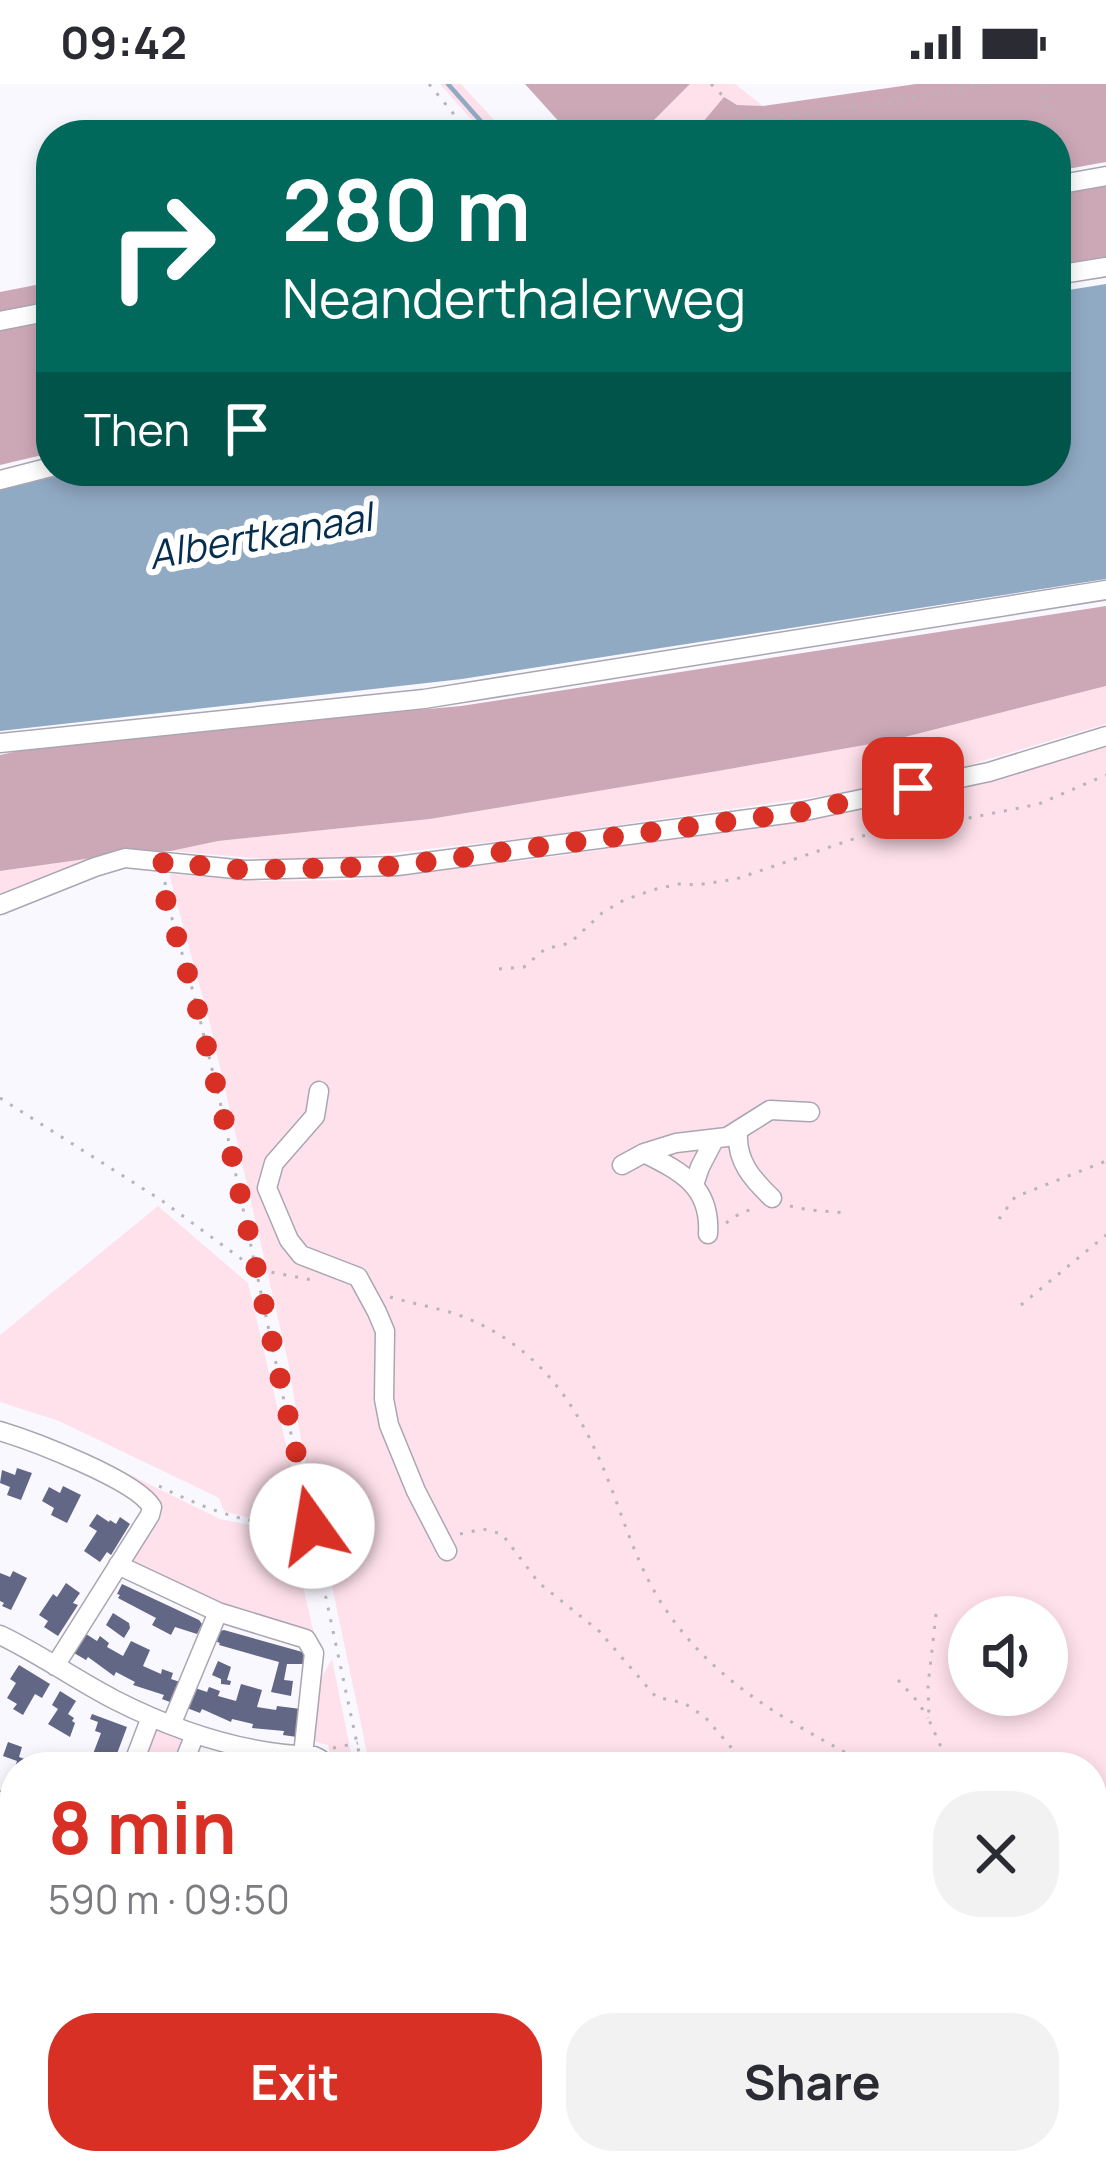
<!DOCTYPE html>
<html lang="en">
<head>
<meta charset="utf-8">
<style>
	body { margin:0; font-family:Manrope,sans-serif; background:#f2f2f3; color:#2b2b33; height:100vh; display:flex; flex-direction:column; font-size:45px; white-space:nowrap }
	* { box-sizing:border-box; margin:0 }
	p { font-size:39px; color:#7c7c81 }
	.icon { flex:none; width:66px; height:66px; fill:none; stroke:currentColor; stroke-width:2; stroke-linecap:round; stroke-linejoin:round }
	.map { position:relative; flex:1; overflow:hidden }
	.details { position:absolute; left:0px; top:1668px; width:1107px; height:423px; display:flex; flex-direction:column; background:#fff; border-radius:48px 48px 0 0; box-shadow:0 6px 18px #0003 }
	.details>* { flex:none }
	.guide { position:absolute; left:36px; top:36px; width:1035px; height:366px; border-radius:48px; box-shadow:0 6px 18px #0003; background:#00695c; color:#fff; overflow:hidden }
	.controls { position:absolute; left:948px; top:1512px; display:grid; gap:24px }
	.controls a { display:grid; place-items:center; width:120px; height:120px; border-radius:50%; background:#fff; box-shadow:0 6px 18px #0003; font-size:60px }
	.pin { position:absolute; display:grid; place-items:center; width:102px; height:102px; color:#fff; margin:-51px; border-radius:24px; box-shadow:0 6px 18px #0006 }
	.me { position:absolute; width:132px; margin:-66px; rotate:347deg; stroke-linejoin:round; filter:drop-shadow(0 0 9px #0008) }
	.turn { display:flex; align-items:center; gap:42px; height:252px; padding:0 48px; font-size:54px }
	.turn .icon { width:156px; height:156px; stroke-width:2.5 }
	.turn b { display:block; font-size:84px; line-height:102px }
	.then { display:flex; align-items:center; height:114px; padding:0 48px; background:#0003; gap:24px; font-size:45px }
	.round { display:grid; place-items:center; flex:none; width:126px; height:126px; border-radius:48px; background:#f2f2f3 }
	.overview { display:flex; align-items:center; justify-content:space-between; height:204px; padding:0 48px }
	h1 { font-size:72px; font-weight:700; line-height:90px; color:#d93025 }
	.action { display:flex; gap:24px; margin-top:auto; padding:24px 48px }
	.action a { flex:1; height:138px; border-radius:48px; background:#d93025; color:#fff; font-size:48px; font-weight:700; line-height:138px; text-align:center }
	.action a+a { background:#f2f2f3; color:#2b2b33 }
	.status { display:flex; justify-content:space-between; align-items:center; height:84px; padding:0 60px; background:#fff; direction:ltr }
	.status svg { height:33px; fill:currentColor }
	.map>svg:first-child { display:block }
	.green { fill:#ffe1ec; fill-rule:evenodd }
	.forest { fill:#cca8b6 }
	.water { fill:#91aac4 }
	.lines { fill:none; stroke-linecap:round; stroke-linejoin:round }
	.stream { stroke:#91aac4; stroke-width:4.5 }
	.building { fill:#616784 }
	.minor-casing { stroke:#aaa6b1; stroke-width:21 }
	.path { stroke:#b7b5bb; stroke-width:3; stroke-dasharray:3 9; stroke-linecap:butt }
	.minor { stroke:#fff; stroke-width:18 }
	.route { stroke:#d93025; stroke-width:21; stroke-dasharray:0 37.8 }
	.labels { text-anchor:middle; stroke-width:12; stroke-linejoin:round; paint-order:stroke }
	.water-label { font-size:39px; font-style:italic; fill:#052d50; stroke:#fff }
</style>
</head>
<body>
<div class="status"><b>09:42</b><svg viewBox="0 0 49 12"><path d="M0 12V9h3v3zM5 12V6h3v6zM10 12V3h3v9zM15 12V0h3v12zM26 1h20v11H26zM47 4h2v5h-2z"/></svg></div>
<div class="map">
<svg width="1106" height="2089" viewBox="0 0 1106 2089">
	<rect width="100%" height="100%" fill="#faf8ff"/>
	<path class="green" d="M440 0H461L508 51H485Z
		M690 0H735L763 22 737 21 724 14 692 51H639Z
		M1106 602V640L956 685 872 705 534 753 348 774 265 775 171 767 218 757 430 735 718 687 893 656Z
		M1106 658V2089H385L384 2076H400L402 2082 403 2076H1092V1683H370L299 1345 289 1282 210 940 169 790 264 797 349 796 537 775 787 739ZM969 1533H1047V1611H969Z
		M107 772 0 814V787Z
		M158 1122 248 1199 305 1441 253 1435 224 1427 219 1414 59 1337 0 1318V1251Z
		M0 1336 88 1370 220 1435 271 1445 303 1446 297 1476 314 1550 248 1533 128 1482 158 1424 0 1343Z
		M332 1575 354 1683H333L328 1661 312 1657 320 1596Z
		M157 1643 186 1653 177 1683H139L153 1647Z"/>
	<path class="forest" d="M525 0H690L639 51H571Z
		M916 0H1106V78L1056 87V51H692L724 13 737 21 763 22Z
		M1106 85V178L1056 186V94Z
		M51 198V369L0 381V208Z
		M1106 522V602L893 656 718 687 430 735 218 757 171 767 119 768 107 772 0 787V671L54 659 461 622Z"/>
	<path class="water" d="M1106 200V495L462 595 0 647V406L79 387H1056V208Z"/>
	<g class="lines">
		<path class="stream" d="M448 0 493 51"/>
	</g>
	<path class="building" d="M17 1384 32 1389 21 1416 7 1411 10 1403 0 1399 2 1386 15 1391Z
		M63 1402 81 1411 67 1439 51 1431 54 1424 42 1417 49 1403 60 1409Z
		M97 1430 109 1438 110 1436 116 1440 120 1433 130 1440 111 1471 107 1468 100 1478 84 1467 97 1447 89 1442Z
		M13 1487 27 1494 11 1526 2 1522 4 1519 0 1517V1489L10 1493Z
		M66 1499 80 1509 73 1519 78 1521 58 1552 44 1543 48 1537 39 1531 53 1510 57 1513Z
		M122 1500 199 1536 202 1540 197 1550 175 1543 171 1551 152 1541 156 1534 118 1514 120 1511 117 1510Z
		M113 1529 129 1539 130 1544 124 1554 106 1541Z
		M224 1546 306 1569 303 1580H287L284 1596 293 1597 291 1612 271 1608 279 1578 219 1561 220 1559 217 1558 220 1547Z
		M86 1550 97 1557 100 1552 109 1559 107 1563 123 1572 131 1557 150 1566 143 1582 161 1590 162 1585 173 1589 171 1595 183 1599 175 1620 162 1615 164 1611 133 1601 135 1598 116 1588 114 1592 88 1573 86 1576 74 1569Z
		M218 1577 231 1583 227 1596 231 1597 230 1601 221 1600V1595L212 1591Z
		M19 1581 50 1600 42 1614 35 1610 23 1631 13 1625 17 1620 7 1614 16 1599 10 1595Z
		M241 1600 262 1606 257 1623 276 1626 277 1622 301 1625 297 1653 283 1651 284 1647 252 1644 253 1640 232 1635 231 1638 202 1625 200 1629 187 1624 195 1604 207 1608 209 1603 220 1607 218 1612 236 1617Z
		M60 1607 76 1617 68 1630 74 1634 72 1637 75 1639 70 1653 48 1640 58 1625 52 1621Z
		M92 1630 127 1643 112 1683H88L101 1649 95 1647 98 1638 90 1635Z
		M8 1658 22 1663 19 1673 33 1678 31 1683H15L17 1677 3 1672Z
		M0 1735 15 1741V1766L0 1760Z
		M0 1889 15 1895V1941L0 1979V1916L4 1907 0 1905Z
		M56 2076H81L76 2089H51Z
		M326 2076H350L349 2086 324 2089Z"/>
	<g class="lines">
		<defs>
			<path id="minor" d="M1056 101 1106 92
				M1056 191 1106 183
				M0 237 51 227
				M0 396 51 383
				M0 659 424 615 1106 506
				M0 821 95 783 125 774 245 786 397 782 800 728 989 688 1106 652
				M319 1007 315 1032 274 1079 267 1104 289 1156 301 1171 358 1193 377 1228 385 1247 384 1315 389 1341 416 1407 447 1467
				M738 1048C736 1077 752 1095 772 1114
				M644 1069C682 1088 711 1103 708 1150
				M622 1081 644 1069 676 1059 727 1053 770 1026 810 1028
				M694 1101 700 1083 714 1056
				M0 1347C33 1357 136 1396 152 1423L150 1431 55 1582
				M118 1481 218 1528 306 1555 314 1569 303 1671
				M0 1551C40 1570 76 1596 115 1616 176 1647 245 1670 314 1672L320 1675 324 1683
				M171 1641 218 1528
				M132 1683 151 1633
				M182 1683 195 1650
				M0 1717 15 1722
				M1092 1892 1097 1904 1092 1917
				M1092 2001 1106 2028
				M0 2035 15 1995
				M373 2076 375 2089
				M474 2076 477 2089
				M29 2089 34 2076
				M1035 2089 1037 2076"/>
		</defs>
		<use href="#minor" class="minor-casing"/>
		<path class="path" d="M429 0 471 51
			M711 0 744 33 764 35 883 19 988 0
			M1042 0 1056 51
			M1057 54 1064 79
			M165 798 167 817 194 911 222 1026 362 1683
			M499 885 524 883 545 865 570 859 602 829 624 816 656 805 679 800 697 801 736 795 862 752 914 745 1039 720 1106 691
			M0 1014 161 1116 255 1185 317 1197
			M790 1122 809 1126 848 1129
			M999 1135 1015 1113 1106 1077
			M726 1139 742 1128 754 1125
			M390 1213C411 1219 432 1223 453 1229 540 1259 581 1324 612 1406 627 1446 640 1487 664 1523 716 1602 792 1639 872 1683
			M1021 1221 1106 1151
			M159 1402C207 1426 255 1444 310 1442
			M460 1450 483 1445 502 1450 539 1499 599 1547 656 1613 684 1619 705 1633 748 1683
			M936 1530 928 1602 929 1636 950 1683
			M898 1596 918 1618 928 1634
			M333 1664 358 1659
			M0 1878 15 1883
			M409 2076 410 2089
			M1091 2076 1097 2089"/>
		<use href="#minor" class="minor"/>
	</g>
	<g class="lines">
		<path class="route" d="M312 1442 222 1026 194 911 166 817 163 778 245 786 397 782 800 728 913 704"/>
	</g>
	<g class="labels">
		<g class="water-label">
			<text transform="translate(260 452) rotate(-10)" y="14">Albertkanaal</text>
		</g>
	</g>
</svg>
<div class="controls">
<a><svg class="icon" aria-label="sound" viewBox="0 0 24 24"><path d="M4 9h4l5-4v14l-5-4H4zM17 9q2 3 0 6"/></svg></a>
</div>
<div class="pin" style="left:913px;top:704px;background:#d93025"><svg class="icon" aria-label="arrive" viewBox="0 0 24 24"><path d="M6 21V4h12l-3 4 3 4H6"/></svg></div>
<svg class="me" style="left:312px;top:1442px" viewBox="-20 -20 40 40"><circle r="19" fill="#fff"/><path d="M0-13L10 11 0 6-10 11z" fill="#d93025"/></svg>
<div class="guide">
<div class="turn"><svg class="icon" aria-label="right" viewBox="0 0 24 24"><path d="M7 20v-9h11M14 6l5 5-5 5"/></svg><div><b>280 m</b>Neanderthalerweg</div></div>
<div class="then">Then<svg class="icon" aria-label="arrive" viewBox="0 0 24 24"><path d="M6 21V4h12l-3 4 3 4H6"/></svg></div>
</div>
<section class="details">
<div class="overview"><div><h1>8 min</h1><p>590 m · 09:50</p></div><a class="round"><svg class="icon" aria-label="close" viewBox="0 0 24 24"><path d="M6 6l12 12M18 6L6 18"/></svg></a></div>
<div class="action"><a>Exit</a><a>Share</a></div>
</section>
</div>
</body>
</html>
